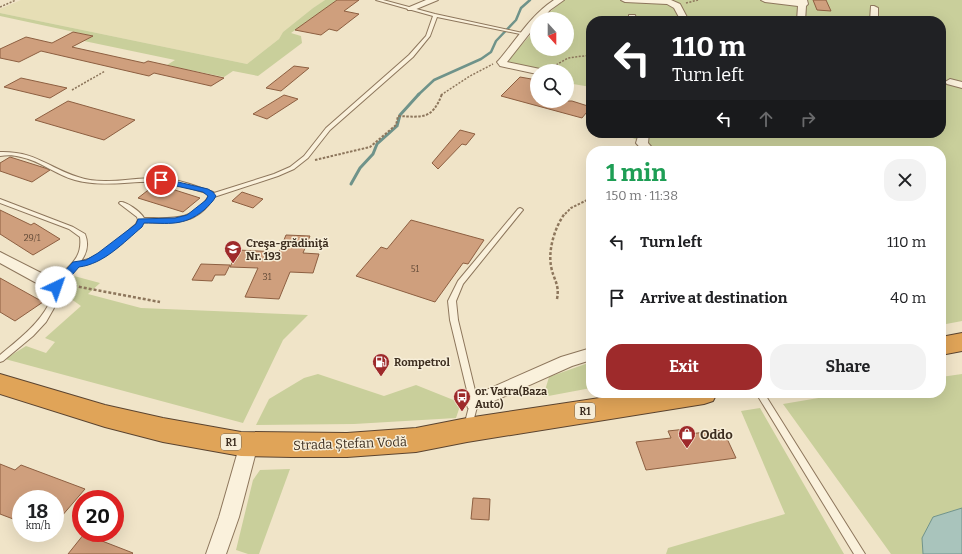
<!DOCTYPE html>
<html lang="en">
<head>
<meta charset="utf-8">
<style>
	body { margin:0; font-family:Bitter,serif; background:#f2f2f2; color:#202124; height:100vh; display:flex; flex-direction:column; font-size:15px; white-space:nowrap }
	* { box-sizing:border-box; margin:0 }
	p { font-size:13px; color:#757577 }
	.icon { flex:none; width:22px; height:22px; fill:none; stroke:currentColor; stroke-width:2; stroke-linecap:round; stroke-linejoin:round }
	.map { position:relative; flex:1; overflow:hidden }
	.details { position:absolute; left:586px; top:146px; width:360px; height:252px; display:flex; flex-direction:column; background:#fff; border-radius:16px; box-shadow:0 4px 16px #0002 }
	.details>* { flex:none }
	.guide { position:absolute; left:586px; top:16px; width:360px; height:122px; border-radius:16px; box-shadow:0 4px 16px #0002; background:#202124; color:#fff; overflow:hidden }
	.needle { width:26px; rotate:159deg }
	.controls { position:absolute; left:530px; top:12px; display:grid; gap:8px }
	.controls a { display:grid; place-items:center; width:44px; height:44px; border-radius:50%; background:#fff; box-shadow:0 4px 16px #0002; font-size:20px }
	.speed { position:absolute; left:12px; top:490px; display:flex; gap:8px; font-size:20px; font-weight:700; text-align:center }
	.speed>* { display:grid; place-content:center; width:52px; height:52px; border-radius:50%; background:#fff; box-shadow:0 4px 16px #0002; line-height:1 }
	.speed small { font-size:10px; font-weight:400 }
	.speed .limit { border:6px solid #d22; background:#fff; color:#111 }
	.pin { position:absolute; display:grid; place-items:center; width:34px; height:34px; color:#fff; margin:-17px; border:2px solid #fff; border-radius:50%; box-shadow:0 1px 4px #0007 }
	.me { position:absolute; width:44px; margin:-22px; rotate:42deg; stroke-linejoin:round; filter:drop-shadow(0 0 3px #0008) }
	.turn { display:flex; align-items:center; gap:14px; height:84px; padding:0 20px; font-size:18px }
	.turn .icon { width:52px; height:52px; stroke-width:2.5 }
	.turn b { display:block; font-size:28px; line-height:34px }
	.lanes { display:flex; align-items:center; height:38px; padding:0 20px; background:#0003; justify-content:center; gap:20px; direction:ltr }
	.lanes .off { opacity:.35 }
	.round { display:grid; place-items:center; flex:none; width:42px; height:42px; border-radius:16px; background:#f2f2f2 }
	.headline { display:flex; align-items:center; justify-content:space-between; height:68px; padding:0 20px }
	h1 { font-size:24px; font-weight:700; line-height:30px; color:#1e9e55 }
	.button { display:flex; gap:8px; margin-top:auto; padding:8px 20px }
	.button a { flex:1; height:46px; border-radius:16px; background:#9e2a2b; color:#fff; font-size:16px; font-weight:700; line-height:46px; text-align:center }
	.button a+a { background:#f2f2f2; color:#202124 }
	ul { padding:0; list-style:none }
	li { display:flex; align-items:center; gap:12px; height:56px; padding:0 20px }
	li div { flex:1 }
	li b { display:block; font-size:15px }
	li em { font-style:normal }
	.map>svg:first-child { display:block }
	.farmland { fill:#e6deb5 }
	.green { fill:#c9cf9b }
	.water { fill:#a9c4bc; stroke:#6f938a }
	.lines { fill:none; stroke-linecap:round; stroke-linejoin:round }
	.stream-far1 { stroke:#6f938a; stroke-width:2.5 }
	.stream { stroke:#6f938a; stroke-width:3 }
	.building { fill:#cf9f7d; stroke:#8d5f41 }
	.lane-casing { stroke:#8d765c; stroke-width:2 }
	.street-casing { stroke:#8d765c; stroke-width:2 }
	.highway-casing { stroke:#5b4430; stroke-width:2 }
	.path-far2 { stroke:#8d765c; stroke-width:1.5; stroke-dasharray:2 1.5; stroke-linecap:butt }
	.path-far1 { stroke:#8d765c; stroke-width:2; stroke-dasharray:2.5 1.5; stroke-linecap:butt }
	.path { stroke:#8d765c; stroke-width:2.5; stroke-dasharray:3 2; stroke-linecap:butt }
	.lane { fill:#faf1dc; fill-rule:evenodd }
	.street { fill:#faf1dc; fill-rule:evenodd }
	.highway { fill:#e0a458; fill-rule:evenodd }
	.route { fill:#1a73e8; stroke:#114b97 }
	.labels { text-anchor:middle; stroke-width:3; stroke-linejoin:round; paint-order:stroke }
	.number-label { font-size:9px; fill:#624a37 }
	.shield { fill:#f7eed8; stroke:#756857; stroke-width:1 }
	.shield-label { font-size:10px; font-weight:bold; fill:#3d2e20 }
	.poi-label { font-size:11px; font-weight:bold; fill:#3d2e20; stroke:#f7eed8; text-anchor:start }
	.near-poi-label { font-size:13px; font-weight:bold; fill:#3d2e20; stroke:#f7eed8; text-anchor:start }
	.near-street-label { font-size:13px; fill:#3d2e20; stroke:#f7eed8 }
</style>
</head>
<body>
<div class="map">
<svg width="962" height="554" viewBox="0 0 962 554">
	<rect width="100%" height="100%" fill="#f0e4c8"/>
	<path class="farmland" d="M21 0H325L313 8 283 32 279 39 247 64 0 13V9Z"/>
	<path class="green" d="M325 0H337L291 33 301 36 302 43 258 76 233 71 224 77 170 66 167 65 175 60 84 41 93 36 0 16V13L247 64 279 39 283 32 313 8Z
		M564 0H962V321L941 325V151H656L651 147V146L621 133H941V21H591V87L567 83V71H543L506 62 535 30 531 29 537 22V49H567V19H540L548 10 551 11Z
		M74 276 100 283 88 294 141 308 308 315 283 340 243 423 5 359 26 346 46 353 55 342 45 338 81 306 60 291 62 286Z
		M591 362V388L543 397 549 377Z
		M318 374 384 396 416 385 461 403 456 418 354 424 256 425 269 399 304 378Z
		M962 374V508L933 517 922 538 923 554H891L783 404 848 393H941V377Z
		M760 408 844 554H666L668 548 785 514 741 411Z
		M290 469 259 554H248L236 550 253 480 260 470Z"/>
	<path class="water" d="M962 508V554H923L922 538 933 517Z"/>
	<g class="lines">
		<path class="stream-far1" d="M418 95 434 80 481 59 491 52 496 41 516 20 521 8 530 0"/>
		<path class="stream" d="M351 184 360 168 373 154 377 144 397 126 400 115 419 94"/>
	</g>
	<path class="building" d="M337 0H359L344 11 359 14 337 31 329 29 321 35 295 30Z
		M813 0H826L831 11 817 10Z
		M73 32 93 36 72 47 144 63 148 61 224 78 211 86 154 73 149 76 41 51 19 62 0 58V49L26 37 52 43Z
		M294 66 309 68 281 91 266 88Z
		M520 77 537 80V101H572L591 107 582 118 501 96Z
		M21 78 67 88 50 98 4 87Z
		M284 95 298 99 267 119 253 114Z
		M68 101 135 120 104 140 35 120Z
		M460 130 475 134 466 145 462 144 438 169 432 163Z
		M10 157 45 168 50 170 32 182 0 171V163Z
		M156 184 200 198 183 212 138 198Z
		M242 192 263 199 253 208 232 201Z
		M0 210 31 225 34 223 60 239 33 255 0 234Z
		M411 220 484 240 468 264 463 263 435 302 356 276 381 247 387 249Z
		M286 235 310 236 303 253 319 254 313 273 290 272 279 299 245 297 258 268 230 267 238 250 279 252Z
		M201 264 230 265 225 275H215L212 281 192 280Z
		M0 278 43 302 15 321 0 312Z
		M686 429 689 434 723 430 736 458 646 470 636 442 671 438 668 431Z
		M0 464 15 470 21 465 85 489 55 524V499H21V522L0 514Z
		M473 498 490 499 489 520 471 519Z
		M84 534 133 553 132 554H68Z"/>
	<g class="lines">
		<defs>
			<path id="lane" d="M376 0H383L435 14 527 34 525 35 437 17 430 36 413 57 330 130 308 158 294 169 278 176 214 197C197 226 173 223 143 222L141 226 120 245 105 256 88 264 78 266 60 286 58 301 46 322 33 336 3 361 0 362V355C18 340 38 325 49 304 52 297 50 290 54 283 66 266 83 261 80 237L69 229 0 203V199L73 227 85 234C89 244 87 253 81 261 103 257 120 238 136 224L138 220 137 217 120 204 119 203 120 202C126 201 141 212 144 218 171 218 193 222 209 196L208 194 203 192C189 188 175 183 161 182 132 180 104 188 75 180 56 175 41 161 21 157 14 155 7 155 0 156V152C35 151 47 167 78 177 104 186 133 177 160 178 178 179 196 186 213 192L214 193 274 174 290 167 304 156 326 128 409 55 426 36 433 16Z
				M520 208 522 209 523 210 522 211 463 284 456 301 458 320 478 403 472 426 471 429 468 430 465 429 464 426 470 403 450 320 448 301 458 281 518 209Z
				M756 393H764L865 554H854Z"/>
			<path id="street" d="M426 0H438L414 10H408L407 8Z
				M554 0H564L550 10 542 19H537V24L507 62 540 69 542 71H537V74L500 66 497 62 499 60C516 40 532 14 554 0Z
				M621 0H671L680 4 689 21H681L674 8 667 4 625 2Z
				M761 0H807L808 4 806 6 805 21H797L798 6 765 2Z
				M871 6H874L878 8V21H870Z
				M629 15H635L637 21H629Z
				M950 79 962 82V88L947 84 945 82Z
				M639 133H649L648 143 655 151H643L636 143Z
				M0 252 61 283 63 287 61 291 56 292 51 291 0 263Z
				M591 348V360L572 366 474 410 468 408 466 403 468 398 561 357Z
				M249 436 255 439 258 444 239 517 226 554H206L219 517 240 444 243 439Z"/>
			<path id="highway" d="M962 333V351L941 355V337Z
				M0 374 105 405 163 418 241 432 347 433 416 428 467 418 633 393H717L713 401 704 404 467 442 416 452 347 457H292L241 456 163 442 105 427 0 394Z"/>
		</defs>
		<use href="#lane" class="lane-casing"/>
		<use href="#street" class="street-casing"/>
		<use href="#highway" class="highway-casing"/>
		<path class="path-far2" d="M686 3 698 0
			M0 7 16 0
			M547 70 568 58 591 55
			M72 90 105 71
			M441 95 470 76 493 64"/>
		<path class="path-far1" d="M315 160 370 147 396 125 398 116C423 117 432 120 442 94
			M565 214 571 208 591 198"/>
		<path class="path" d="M69 285 160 302
			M557 299C560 284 553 279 551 266 548 249 555 227 565 213"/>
		<use href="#lane" class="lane"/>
		<use href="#street" class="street"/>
		<use href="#highway" class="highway"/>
	</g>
	<path class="route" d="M158 178H161L208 189 213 192 216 196C213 202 209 205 204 210 183 227 169 223 144 223L142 227C124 242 104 264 79 267L60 289H53L52 287 53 284 73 262 86 260 98 253 136 224 138 219 175 218 187 215 206 200 208 196 203 192 158 182Z"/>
	<defs>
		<symbol id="school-pin" viewBox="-11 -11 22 30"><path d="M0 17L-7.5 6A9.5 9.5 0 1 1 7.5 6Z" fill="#9e2a2b" stroke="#f7eed8"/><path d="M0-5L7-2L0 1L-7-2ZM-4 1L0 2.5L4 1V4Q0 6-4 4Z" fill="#fff"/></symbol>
		<symbol id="fuel-pin" viewBox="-11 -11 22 30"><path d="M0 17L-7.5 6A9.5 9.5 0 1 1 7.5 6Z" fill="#9e2a2b" stroke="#f7eed8"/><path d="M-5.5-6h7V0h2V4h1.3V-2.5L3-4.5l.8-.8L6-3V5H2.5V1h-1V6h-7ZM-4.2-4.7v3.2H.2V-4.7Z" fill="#fff"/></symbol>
		<symbol id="bus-pin" viewBox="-11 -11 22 30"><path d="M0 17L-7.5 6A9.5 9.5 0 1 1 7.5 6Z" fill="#9e2a2b" stroke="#f7eed8"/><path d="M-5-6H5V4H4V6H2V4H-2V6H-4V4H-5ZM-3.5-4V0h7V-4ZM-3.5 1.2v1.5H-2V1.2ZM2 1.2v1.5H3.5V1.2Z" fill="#fff"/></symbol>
		<symbol id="shop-pin" viewBox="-11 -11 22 30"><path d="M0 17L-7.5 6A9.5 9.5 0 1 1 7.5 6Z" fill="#9e2a2b" stroke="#f7eed8"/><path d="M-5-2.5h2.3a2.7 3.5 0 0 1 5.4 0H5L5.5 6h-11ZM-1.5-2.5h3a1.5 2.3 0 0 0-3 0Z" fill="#fff"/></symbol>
	</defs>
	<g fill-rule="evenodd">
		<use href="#school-pin" x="223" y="239" width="20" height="27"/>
		<use href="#fuel-pin" x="371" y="352" width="20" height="27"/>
		<use href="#bus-pin" x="452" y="387" width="20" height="27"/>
		<use href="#shop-pin" x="677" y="424" width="20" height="27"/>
	</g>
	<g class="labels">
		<g class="number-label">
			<text x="32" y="241">29/1</text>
			<text x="415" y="272">51</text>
			<text x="267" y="280">31</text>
		</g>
		<g class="shield">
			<rect x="575" y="403" width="20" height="16" rx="3"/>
			<rect x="221" y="434" width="20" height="16" rx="3"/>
		</g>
		<g class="shield-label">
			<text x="585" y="415">R1</text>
			<text x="231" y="446">R1</text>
		</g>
		<g class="poi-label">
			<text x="246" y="247">Creşa-grădiniţă<tspan x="246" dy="13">Nr. 193</tspan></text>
			<text x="394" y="366">Rompetrol</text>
			<text x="475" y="395">or. Vatra(Baza<tspan x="475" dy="13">Auto)</tspan></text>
		</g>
		<g class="near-poi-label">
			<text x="700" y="439">Oddo</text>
		</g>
		<g class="near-street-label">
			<text transform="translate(350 443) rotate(-2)" y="5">Strada Ștefan Vodă</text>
		</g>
	</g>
</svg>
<div class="controls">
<a><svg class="needle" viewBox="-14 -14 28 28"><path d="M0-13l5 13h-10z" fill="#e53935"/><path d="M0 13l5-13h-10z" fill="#757577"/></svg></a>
<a><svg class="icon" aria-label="search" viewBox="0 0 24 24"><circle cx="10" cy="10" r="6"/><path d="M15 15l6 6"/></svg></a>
</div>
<div class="speed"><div>18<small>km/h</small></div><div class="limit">20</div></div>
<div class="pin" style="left:161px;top:180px;background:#d93025"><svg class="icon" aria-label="arrive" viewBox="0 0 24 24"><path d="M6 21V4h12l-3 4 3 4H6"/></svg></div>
<svg class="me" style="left:56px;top:287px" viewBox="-20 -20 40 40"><circle r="19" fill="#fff"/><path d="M0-13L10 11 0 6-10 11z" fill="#1a73e8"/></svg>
<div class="guide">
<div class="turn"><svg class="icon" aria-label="left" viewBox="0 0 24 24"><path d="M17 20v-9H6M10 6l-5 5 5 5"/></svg><div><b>110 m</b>Turn left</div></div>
<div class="lanes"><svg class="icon" aria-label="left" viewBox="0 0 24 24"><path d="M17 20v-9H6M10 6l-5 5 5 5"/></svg><svg class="icon off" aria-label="ahead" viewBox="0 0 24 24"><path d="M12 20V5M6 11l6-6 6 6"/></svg><svg class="icon off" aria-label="right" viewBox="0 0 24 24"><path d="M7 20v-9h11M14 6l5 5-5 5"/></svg></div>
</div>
<section class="details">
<div class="headline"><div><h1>1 min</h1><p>150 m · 11:38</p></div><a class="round"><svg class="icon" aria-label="close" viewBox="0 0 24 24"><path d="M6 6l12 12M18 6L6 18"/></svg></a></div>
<ul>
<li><svg class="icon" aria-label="left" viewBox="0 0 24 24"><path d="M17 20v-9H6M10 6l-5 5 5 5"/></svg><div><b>Turn left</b></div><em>110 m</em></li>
<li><svg class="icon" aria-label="arrive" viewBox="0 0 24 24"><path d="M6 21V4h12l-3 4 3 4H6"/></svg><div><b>Arrive at destination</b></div><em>40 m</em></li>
</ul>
<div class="button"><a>Exit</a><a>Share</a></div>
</section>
</div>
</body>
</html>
